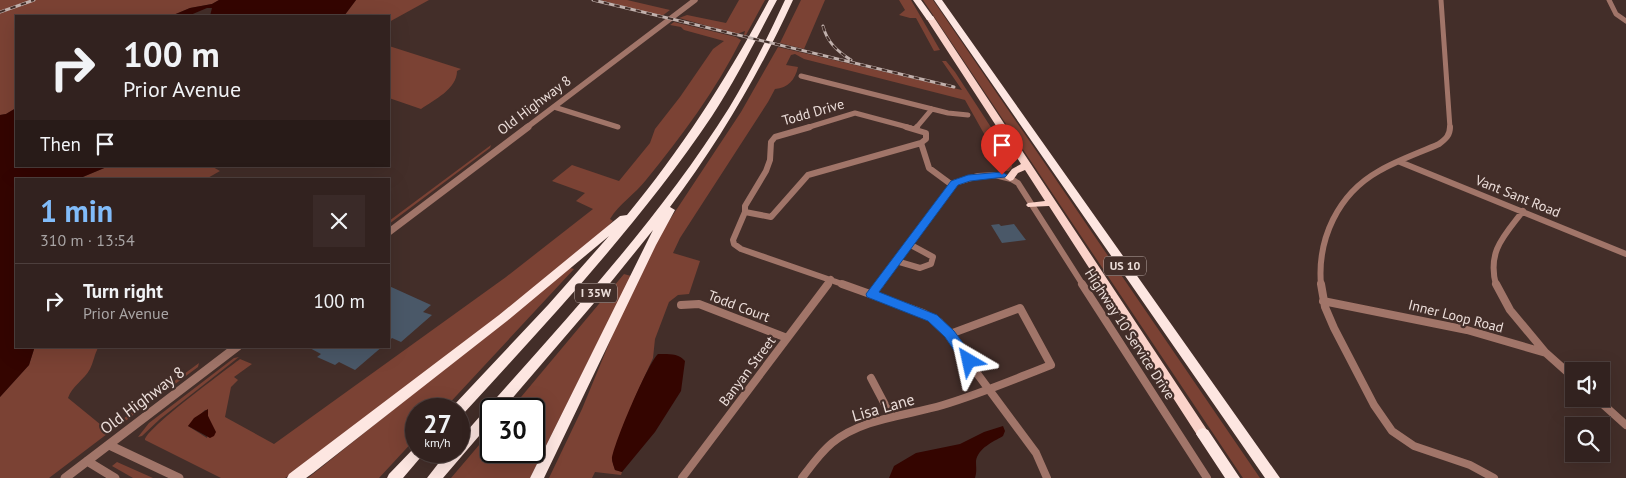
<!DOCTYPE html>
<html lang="en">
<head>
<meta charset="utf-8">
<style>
	body { margin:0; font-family:"PT Sans",sans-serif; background:#3a2a28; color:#f1f3f6; height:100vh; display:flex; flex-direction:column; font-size:19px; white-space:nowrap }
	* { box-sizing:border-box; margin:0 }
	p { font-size:16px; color:#a8a4a4 }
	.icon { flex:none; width:28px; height:28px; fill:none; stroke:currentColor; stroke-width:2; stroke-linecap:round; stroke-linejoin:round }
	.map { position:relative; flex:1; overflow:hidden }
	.drawer { position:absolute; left:15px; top:178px; width:375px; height:170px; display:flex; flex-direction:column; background:#32221f; border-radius:0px; box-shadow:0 5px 20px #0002,0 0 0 1px #4d3f3d }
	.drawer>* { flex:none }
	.banner { position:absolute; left:15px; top:15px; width:375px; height:152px; border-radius:0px; box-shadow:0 5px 20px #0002,0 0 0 1px #4d3f3d; background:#32221f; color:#f1f3f6; overflow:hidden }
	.controls { position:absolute; left:1565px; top:362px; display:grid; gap:10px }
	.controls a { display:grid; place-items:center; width:45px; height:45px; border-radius:0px; background:#32221f; box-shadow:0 5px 20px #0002,0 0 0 1px #4d3f3d; font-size:25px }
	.speed { position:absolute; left:405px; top:398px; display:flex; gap:10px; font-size:25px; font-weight:700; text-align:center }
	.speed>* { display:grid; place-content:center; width:65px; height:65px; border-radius:50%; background:#32221f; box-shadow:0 5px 20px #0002,0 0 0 1px #4d3f3d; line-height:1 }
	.speed small { font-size:12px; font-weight:400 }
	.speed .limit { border:2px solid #111; border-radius:8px; background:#fff; color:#111 }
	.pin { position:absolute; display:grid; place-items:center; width:42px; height:42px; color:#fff; margin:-51px -21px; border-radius:50% 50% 50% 0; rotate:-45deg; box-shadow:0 0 5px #0007 }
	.pin .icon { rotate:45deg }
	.me { position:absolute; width:55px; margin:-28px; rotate:324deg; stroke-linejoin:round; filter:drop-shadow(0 0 4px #0008) }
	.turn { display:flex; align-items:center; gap:18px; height:105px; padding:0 25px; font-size:22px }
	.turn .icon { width:65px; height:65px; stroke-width:2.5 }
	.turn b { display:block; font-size:35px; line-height:42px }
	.then { display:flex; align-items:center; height:48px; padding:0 25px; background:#0003; gap:10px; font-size:19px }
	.round { display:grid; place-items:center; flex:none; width:52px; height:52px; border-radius:0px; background:#3a2a28 }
	.overview { display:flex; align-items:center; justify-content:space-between; height:85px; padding:0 25px }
	h1 { font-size:30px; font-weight:700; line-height:38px; color:#81bcfa }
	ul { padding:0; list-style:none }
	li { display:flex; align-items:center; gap:15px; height:75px; padding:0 25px; border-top:1px solid #4d3f3d }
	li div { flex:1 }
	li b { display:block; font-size:19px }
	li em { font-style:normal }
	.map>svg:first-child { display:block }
	.green { fill:#7b4234; fill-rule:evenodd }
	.water { fill:#340500 }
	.building { fill:#4a5868 }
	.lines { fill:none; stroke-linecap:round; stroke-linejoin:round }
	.minor-far2 { stroke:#a17569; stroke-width:5 }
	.minor-far1 { stroke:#a17569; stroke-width:6 }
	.minor { stroke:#a17569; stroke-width:8 }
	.tertiary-far2 { stroke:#a17569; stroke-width:5.5 }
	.tertiary-far1 { stroke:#a17569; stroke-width:7 }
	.tertiary { stroke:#a17569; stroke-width:9 }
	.trunk { fill:#fad2c9; fill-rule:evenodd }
	.motorway { fill:#fde6e1; fill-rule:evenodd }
	.rail-casing { stroke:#c1b1ad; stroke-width:3 }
	.rail { stroke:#432e29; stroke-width:2; stroke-dasharray:5.5; stroke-linecap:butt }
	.route { fill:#1a73e8; stroke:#114b97 }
	.labels { text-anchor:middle; stroke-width:4.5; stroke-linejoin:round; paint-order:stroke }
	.shield { fill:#432e29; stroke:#b9a9a5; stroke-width:1 }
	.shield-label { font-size:12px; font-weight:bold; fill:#ecdeda }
	.street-label { font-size:14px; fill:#ecdeda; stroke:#432e29 }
	.near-street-label { font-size:16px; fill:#ecdeda; stroke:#432e29 }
</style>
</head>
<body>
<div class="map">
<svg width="1626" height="478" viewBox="0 0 1626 478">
	<rect width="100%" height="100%" fill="#432e29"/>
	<path class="green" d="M0 0H219L212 4 190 8 171 16H16V108L6 114 0 115Z
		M356 0H429L389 22V16H344Z
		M600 0H627L670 10 662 16Z
		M739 0H765L746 35H744L745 31 737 34 679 18 687 15 726 23Z
		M801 0H825L804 49 780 43Z
		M899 0H911L940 50 934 51 916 18H910L899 15 905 10Z
		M923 0H933L1260 478H1243Z
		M674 22 736 37 741 40C716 90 681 137 646 180 635 194 619 204 610 219L613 221 594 240 448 356 298 470 285 478H221L145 440C145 429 226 370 240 359L252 364 234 377 238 380 231 387 225 417 274 444 506 277 593 209 576 201 585 193 552 181 572 165 619 181 650 143 655 129 680 97 713 49 724 41 684 30 681 27 670 25ZM205 410H208V416L210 422 207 438 188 426Z
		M389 46 461 69 457 71C457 89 434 100 421 109L389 98Z
		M778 47 962 90 942 61H946L955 72 1011 158 1012 167 1009 171H1005L965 100 804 59 795 54 791 55 786 65 798 67C795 80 788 88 775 89L768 102 680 238 673 253 700 261 689 294 678 295 669 302 655 339 653 358 636 395 612 460 615 470 622 472 621 475 595 472 592 478H549L582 409 617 324 661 233 741 112Z
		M491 145 490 148 389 224V221Z
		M109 166H211L220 171 206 179H78Z
		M570 268 574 269 444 409H416V438L379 478H308Z
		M624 274 631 276 530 478H451L491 431V451H534V409H511Z
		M35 346H99C94 355 94 361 90 369 84 380 72 386 68 398L106 429 107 434 49 478H0V397L29 365Z
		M239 357 160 419 142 436 138 437 149 423 234 358Z
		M199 363 198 367 116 428 112 427Z
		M117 462 153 478H133L112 466Z"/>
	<path class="water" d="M219 0H356L344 16H210L212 8H207L188 16H171L190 8 212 4Z
		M16 108V166H109L78 179H16V346H35L29 365 0 397V115L6 114Z
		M658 354C667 354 679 353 685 361L681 391 655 432 622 472 615 470C614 467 612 462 612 459 613 445 648 363 658 354Z
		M208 409V416L216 432 214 436 210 438 188 426 194 418Z
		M1003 426 1005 431 1003 436C993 442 978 448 976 461 976 468 977 471 975 478H889L894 466 916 453 960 444 984 432Z"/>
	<path class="building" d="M999 224 1001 226 1014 224 1026 240 1002 243 991 225Z
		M389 286 431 305 423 312 432 315 401 342 392 338 389 341Z
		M306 346H383L355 370 339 362 335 365 317 357 321 354Z"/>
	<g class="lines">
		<path class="minor-far2" d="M1441 0 1450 128
			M1609 0 1616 14 1626 21
			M801 76 948 113 968 115
			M554 107 618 127
			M806 128 855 113 911 128
			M916 128 932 109"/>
		<path class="minor-far1" d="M916 128 917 127
			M921 143 929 168 952 185
			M1400 162 1626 254
			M745 212 771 217 808 175 921 143 926 139V133L906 127
			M745 212 733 240 734 244 741 249 845 285
			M745 212V206L766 171 770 160 771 142 775 137 810 127
			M896 261 920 268 931 264 933 257 909 244
			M827 285 831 279
			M879 285 954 183 978 176 995 175 1011 179 1018 183 1083 285
			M1321 285C1317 239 1338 194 1379 171 1398 160 1419 153 1439 144 1446 139 1450 135 1450 127
			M1496 285C1487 251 1504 236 1523 211"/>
		<path class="minor" d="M842 284 923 313 939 322 1036 453 1047 478
			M1082 284 1207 478
			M1321 284 1325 307 1334 328 1374 405 1392 431 1414 446 1470 465 1494 478
			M1496 284 1510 310 1545 352
			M872 294 880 284
			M1323 301 1467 330 1546 353 1574 378
			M681 305 699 304 787 338
			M871 378 891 416
			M1597 399 1626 425
			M682 478 828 284
			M802 478C811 466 820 453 832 443 863 418 906 416 943 405 980 394 1015 379 1051 365L1020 308 950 334"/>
		<path class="tertiary-far2" d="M526 128 695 0"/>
		<path class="tertiary-far1" d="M389 232 528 127"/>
		<path class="tertiary" d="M109 445 179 478
			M87 461 115 478
			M65 478 238 346"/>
		<path class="trunk" d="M927 16H933L1207 430 1209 434 1207 438 1203 439 1199 438 1049 206 1028 207 1026 205 1028 203 1045 201 1025 170 1018 173 1013 180 1010 181 1005 178 1012 169 1021 164 926 18Z"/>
		<path class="motorway" d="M769 0H777C756 39 736 79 712 116 640 223 551 318 464 413L459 414V409H452L454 405 548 305 609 236 507 321 313 473 306 478H287L289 474 499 315 620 216 627 215C683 147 727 78 769 0Z
			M785 0H793C759 74 719 142 670 207L675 210 656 245 544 478H530L653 230 594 303 503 409H491V422L443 478H427L448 451H459V440C552 334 653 229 729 108 750 73 768 37 785 0Z
			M913 0H921L934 18 933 20H927Z
			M934 0H942L1280 478H1265Z
			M1203 428 1208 430 1240 478H1225L1196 434 1198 430Z
			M416 446V451H426L403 478H387L389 474Z"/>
		<defs>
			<path id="rail" d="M593 0 954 87
				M0 12 34 0
				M823 26C827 42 837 51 851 60"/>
		</defs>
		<use href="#rail" class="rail-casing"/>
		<use href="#rail" class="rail"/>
	</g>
	<path class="route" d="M1002 172 1007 175 1005 177 970 181 958 185 879 292 937 315 954 331 974 358 976 361 974 365H964L945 337 928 321 867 297 866 294 951 181 968 175Z"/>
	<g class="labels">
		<g class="shield">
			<rect x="1104" y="256.5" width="42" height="19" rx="4"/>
			<rect x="575" y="283.5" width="42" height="19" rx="4"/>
		</g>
		<g class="shield-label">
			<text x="1125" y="270">US 10</text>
			<text x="596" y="297">I 35W</text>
		</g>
		<g class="street-label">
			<text transform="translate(534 105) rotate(-37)" y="5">Old Highway 8</text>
			<text transform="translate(813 112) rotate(-16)" y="5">Todd Drive</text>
			<text transform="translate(1518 196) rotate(22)" y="5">Vant Sant Road</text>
			<text transform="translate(739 306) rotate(21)" y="5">Todd Court</text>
			<text transform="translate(1456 316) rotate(14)" y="5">Inner Loop Road</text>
			<text transform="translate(1130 334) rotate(57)" y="5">Highway 10 Service Drive</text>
			<text transform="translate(747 371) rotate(-53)" y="5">Banyan Street</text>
		</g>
		<g class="near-street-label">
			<text transform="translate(142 400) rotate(-37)" y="6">Old Highway 8</text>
			<text transform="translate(883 407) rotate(-16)" y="6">Lisa Lane</text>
		</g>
	</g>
</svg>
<div class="controls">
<a><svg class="icon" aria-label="sound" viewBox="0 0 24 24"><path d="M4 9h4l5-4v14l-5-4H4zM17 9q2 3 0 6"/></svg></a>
<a><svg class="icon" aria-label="search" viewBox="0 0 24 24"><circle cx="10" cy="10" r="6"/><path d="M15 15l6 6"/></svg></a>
</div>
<div class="speed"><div>27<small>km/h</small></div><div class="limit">30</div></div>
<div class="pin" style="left:1002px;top:175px;background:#d93025"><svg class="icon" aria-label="arrive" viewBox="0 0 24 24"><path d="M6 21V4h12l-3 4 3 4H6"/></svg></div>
<svg class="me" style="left:969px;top:361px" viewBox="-20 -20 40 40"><path d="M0-17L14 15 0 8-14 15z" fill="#1a73e8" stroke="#fff" stroke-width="4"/></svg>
<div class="banner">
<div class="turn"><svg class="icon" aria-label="right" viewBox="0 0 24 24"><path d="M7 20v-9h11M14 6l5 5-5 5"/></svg><div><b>100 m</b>Prior Avenue</div></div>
<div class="then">Then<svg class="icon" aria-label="arrive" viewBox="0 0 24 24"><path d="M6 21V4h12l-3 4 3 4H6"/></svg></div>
</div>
<section class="drawer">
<div class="overview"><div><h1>1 min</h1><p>310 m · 13:54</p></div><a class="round"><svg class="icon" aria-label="close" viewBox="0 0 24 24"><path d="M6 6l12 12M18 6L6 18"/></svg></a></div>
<ul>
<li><svg class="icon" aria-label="right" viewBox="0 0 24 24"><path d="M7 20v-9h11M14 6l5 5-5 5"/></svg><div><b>Turn right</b><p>Prior Avenue</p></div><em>100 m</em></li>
</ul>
</section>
</div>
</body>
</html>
